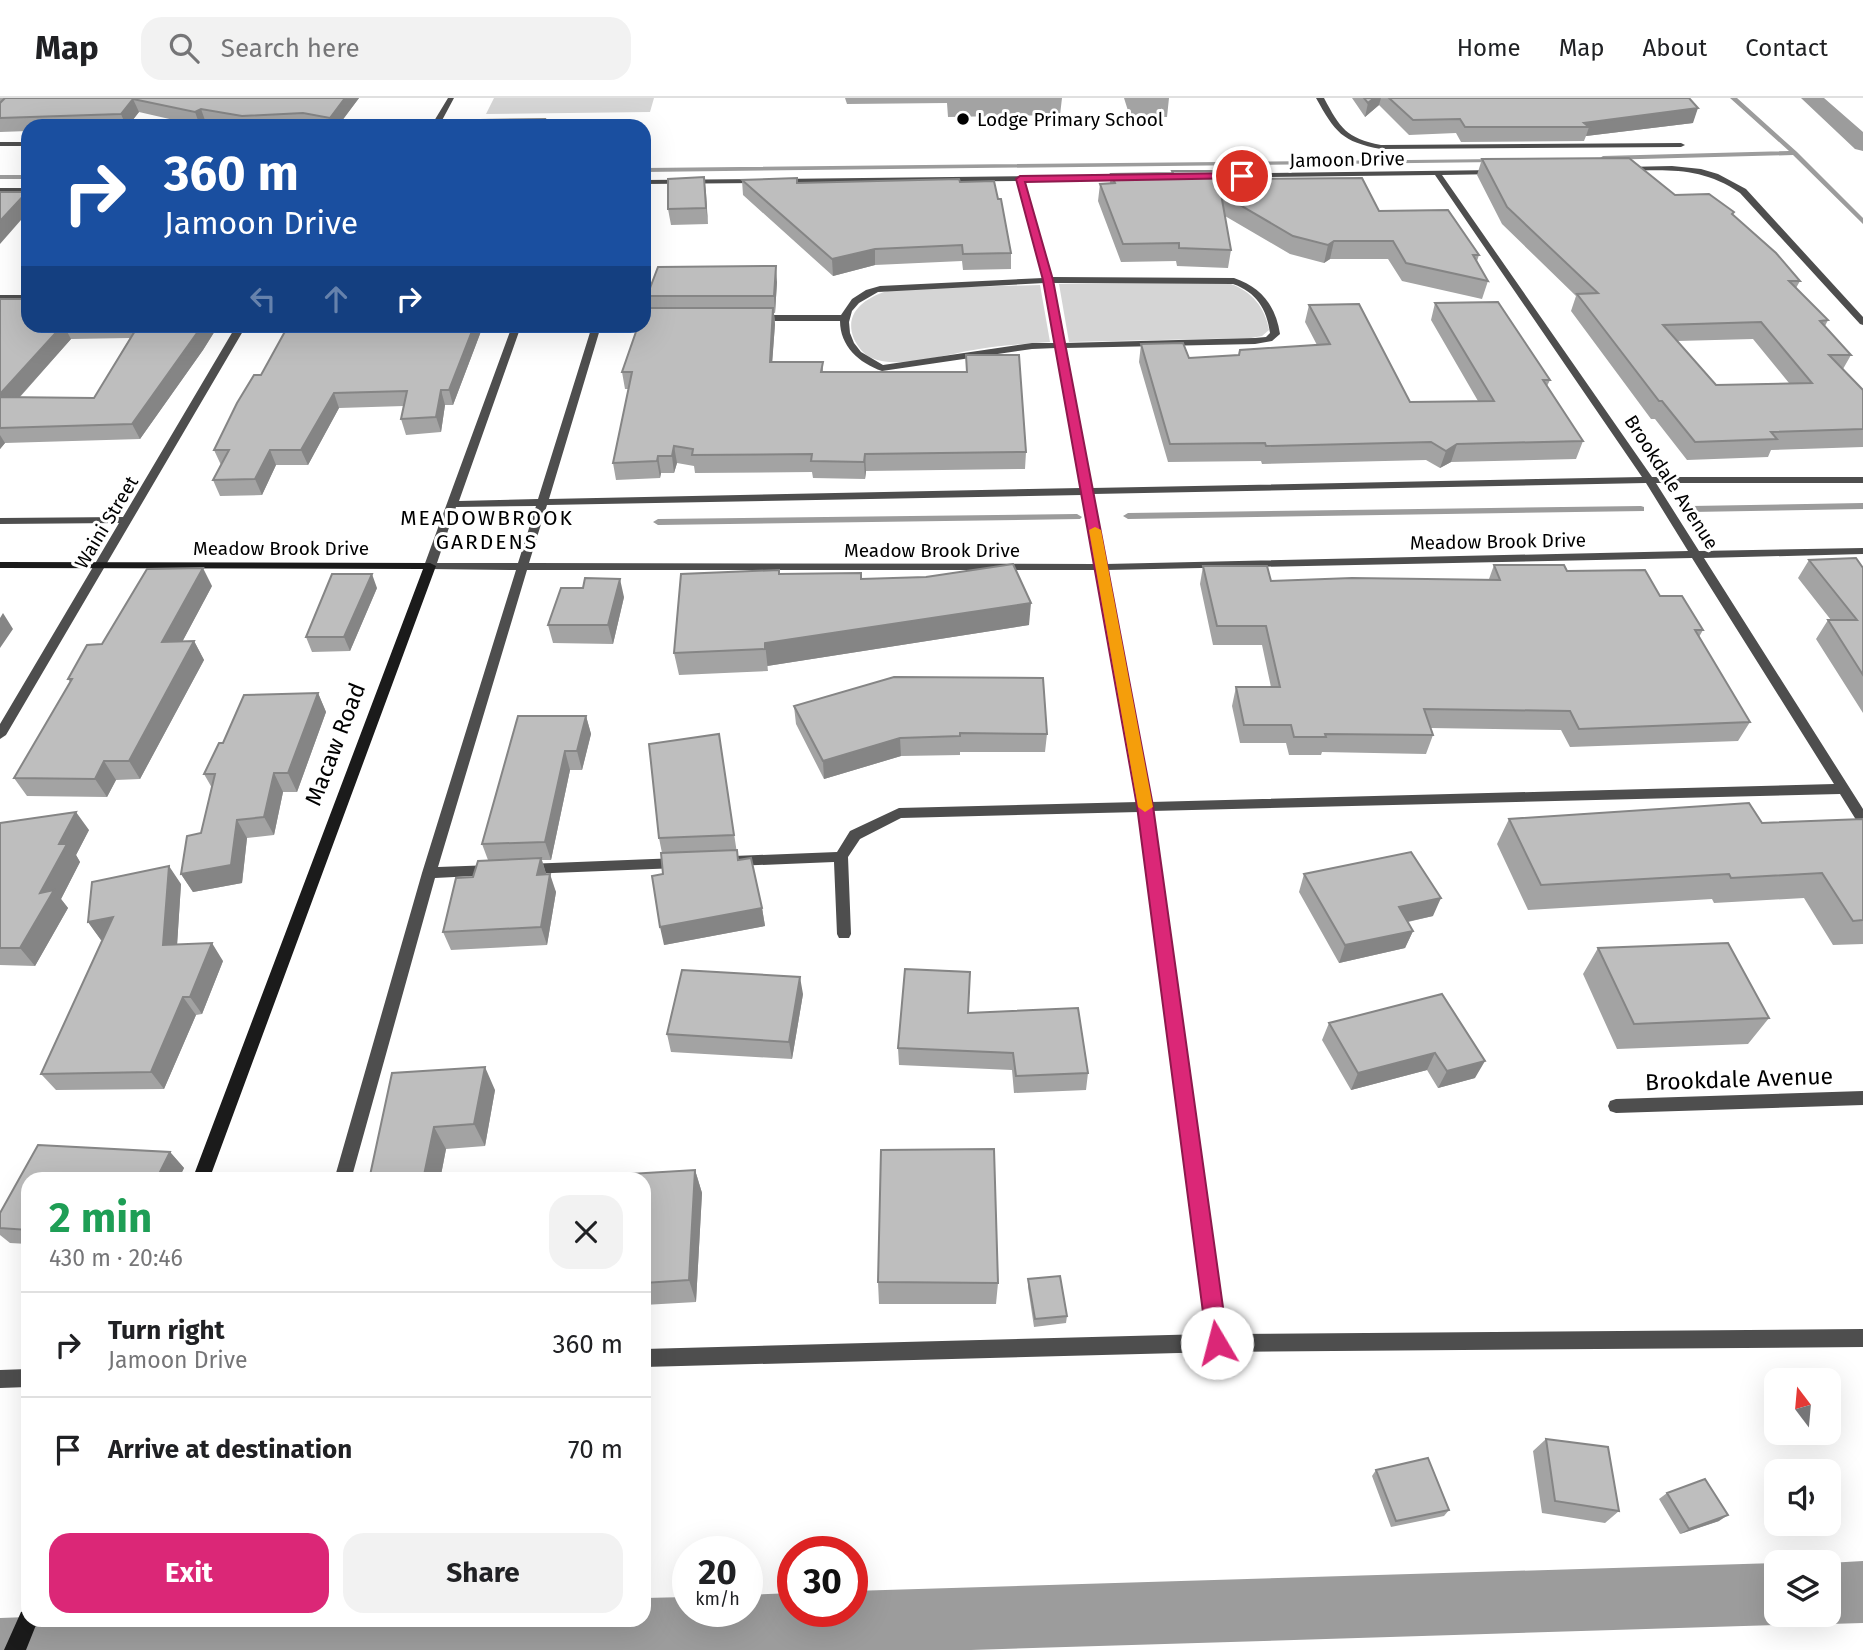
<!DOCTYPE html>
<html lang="en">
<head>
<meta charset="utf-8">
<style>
	body { margin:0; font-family:"Fira Sans",sans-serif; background:#f2f2f2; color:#202124; height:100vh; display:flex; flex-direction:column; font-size:26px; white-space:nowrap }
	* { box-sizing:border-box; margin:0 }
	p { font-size:23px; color:#757577 }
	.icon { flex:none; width:38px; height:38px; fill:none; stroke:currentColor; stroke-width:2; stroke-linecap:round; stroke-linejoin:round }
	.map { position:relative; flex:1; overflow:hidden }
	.drawer { position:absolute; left:21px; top:1074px; width:630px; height:455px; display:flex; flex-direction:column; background:#fff; border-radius:21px; box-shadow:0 7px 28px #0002 }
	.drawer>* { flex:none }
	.top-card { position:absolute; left:21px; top:21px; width:630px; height:214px; border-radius:21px; box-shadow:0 7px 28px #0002; background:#1a4fa0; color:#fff; overflow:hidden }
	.needle { width:46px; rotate:344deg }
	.tools { position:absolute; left:1764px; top:1270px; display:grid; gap:14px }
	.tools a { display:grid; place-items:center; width:77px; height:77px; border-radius:14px; background:#fff; box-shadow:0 7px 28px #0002; font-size:35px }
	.speed { position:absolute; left:672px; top:1438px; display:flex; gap:14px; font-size:35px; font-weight:700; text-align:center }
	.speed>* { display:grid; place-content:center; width:91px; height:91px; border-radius:50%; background:#fff; box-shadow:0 7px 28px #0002; line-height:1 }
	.speed small { font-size:18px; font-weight:400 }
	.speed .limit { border:10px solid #d22; background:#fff; color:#111 }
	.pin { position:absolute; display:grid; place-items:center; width:60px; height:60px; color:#fff; margin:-30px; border:4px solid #fff; border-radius:50%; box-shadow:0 2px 7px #0007 }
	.me { position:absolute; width:77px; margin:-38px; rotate:352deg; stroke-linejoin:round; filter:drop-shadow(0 0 5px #0008) }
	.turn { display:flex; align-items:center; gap:24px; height:147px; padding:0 28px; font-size:32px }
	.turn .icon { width:91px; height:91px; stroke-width:2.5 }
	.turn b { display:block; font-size:49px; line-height:60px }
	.lanes { display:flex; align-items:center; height:66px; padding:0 28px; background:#0003; justify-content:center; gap:35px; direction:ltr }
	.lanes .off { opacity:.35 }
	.round { display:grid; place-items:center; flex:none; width:74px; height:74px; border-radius:21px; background:#f2f2f2 }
	.summary { display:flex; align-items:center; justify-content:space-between; height:119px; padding:0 28px }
	h1 { font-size:42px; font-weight:700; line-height:52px; color:#1e9e55 }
	.cta { display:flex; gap:14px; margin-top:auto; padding:14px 28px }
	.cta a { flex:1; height:80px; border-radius:21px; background:#db2777; color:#fff; font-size:28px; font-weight:700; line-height:80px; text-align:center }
	.cta a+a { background:#f2f2f2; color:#202124 }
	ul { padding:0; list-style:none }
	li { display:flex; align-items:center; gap:21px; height:105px; padding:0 28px; border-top:2px solid #e0e0e0 }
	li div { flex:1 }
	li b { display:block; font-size:26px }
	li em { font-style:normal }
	header { display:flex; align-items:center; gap:42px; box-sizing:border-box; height:98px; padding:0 35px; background:#fff; border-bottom:2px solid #e0e0e0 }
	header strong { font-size:33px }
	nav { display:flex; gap:38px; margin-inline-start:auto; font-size:24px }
	.search { width:490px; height:63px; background:#f2f2f2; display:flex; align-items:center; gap:18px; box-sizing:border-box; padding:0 24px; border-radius:21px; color:#757577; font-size:26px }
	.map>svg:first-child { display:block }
	.green { fill:#d5d5d5 }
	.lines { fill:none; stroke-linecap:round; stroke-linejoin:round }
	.stream { fill:#9c9c9c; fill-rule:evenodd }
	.canal { fill:#9c9c9c; fill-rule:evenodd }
	.street { fill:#4e4e4e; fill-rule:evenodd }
	.secondary { fill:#1b1b1b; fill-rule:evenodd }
	.wall { fill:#a3a3a3; fill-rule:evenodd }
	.shaded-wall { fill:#858585 }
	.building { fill:#bebebe; stroke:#858585; stroke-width:2; fill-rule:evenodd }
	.route { fill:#db2777; stroke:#8e194d; stroke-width:2 }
	.slow { fill:#f59e0b }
	.poi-dot { fill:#000; stroke:#fff; stroke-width:2.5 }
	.labels { text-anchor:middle; stroke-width:6; stroke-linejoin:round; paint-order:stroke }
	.far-poi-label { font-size:19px; fill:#000; stroke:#fff; text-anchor:start }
	.far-street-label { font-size:19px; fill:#000; stroke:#fff }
	.far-neighbourhood-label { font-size:21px; letter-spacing:2px; fill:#000; stroke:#fff }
	.street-label { font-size:23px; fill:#000; stroke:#fff }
</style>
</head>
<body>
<header>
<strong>Map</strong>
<div class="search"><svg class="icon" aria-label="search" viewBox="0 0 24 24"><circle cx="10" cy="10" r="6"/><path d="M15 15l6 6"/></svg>Search here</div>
<nav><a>Home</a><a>Map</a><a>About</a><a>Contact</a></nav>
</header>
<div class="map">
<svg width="1863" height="1552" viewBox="0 0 1863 1552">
	<rect width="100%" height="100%" fill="#fff"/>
	<path class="green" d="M494 0H654L650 14 486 16Z
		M1059 186H1231C1252 194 1265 209 1269 232L1262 238 1251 240 1069 244Z
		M1040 187 1050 244C1026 246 1003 247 979 251 951 255 898 272 872 260 864 257 858 249 854 241 842 212 870 197 894 191Z"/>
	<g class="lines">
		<path class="stream" d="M1730 0H1737L1797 54 1863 120V126L1793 57 1603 62 1600 60 1603 58 1789 53Z
			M1500 61 1501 62 1498 64 644 74V70Z
			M0 77H28V81H0Z
			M1863 405V411L1691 414 1686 411 1691 408Z
			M1641 408 1644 409V413L1128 421 1123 418 1128 415Z
			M1077 416 1082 419 1080 421 658 427 653 424 658 421Z"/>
		<path class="canal" d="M1801 0H1824L1863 34V53L1855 51Z
			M1863 1463V1525L1829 1526 1809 1517H1829L1828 1465Z
			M1776 1465V1517H1798L1776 1527 971 1552H0V1520L28 1519V1522H644V1500L688 1499V1514H747V1497L793 1495V1514H852V1493Z"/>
		<path class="street" d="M448 0H454L439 28H431Z
			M1316 0H1324C1340 30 1346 40 1381 47L1681 45 1685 47 1681 49 1381 51C1342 44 1335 34 1316 0Z
			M0 44H28V48H0Z
			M1672 68 1701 71 1718 76 1746 91 1863 219V227L1860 226 1740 95C1702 69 1669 72 1625 73L1621 71 1625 69Z
			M1497 72H1500V76L1442 77 1652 379H1863V385H1656L1699 453 1863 450V456L1704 460 1863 711V727L1858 725 1840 696 1152 713 1225 1236 1863 1231V1249L1217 1254 644 1269V1251L1207 1236 1139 714 901 720 860 741 848 759 851 836 849 840H839L837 836 834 764 734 768 727 763 734 758 837 754 850 733 899 710 1138 704 1096 472H527L438 769 493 767 500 772 493 777 435 780 351 1082H334L422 775 516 472 430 471 424 468 512 228H521L459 403 538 401 592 228H601L549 401 1081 390 1056 250 1032 251 882 273C859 265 840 248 840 223H757L753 220 757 217H841L852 201 866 192 880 188 1043 180 1017 83 778 85H775V81L1129 77 1133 79 1132 81 1024 83 1052 179 1234 180C1261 189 1276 208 1280 236L1272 243 1255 246 1065 250 1092 390 1642 379 1435 77 1202 80 1198 78 1202 76ZM1044 185 1055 245H1032L883 267 861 254 854 245 850 235 849 224 852 213 859 205 878 194ZM1053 185 1233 186C1256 194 1267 211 1270 235L1266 239 1255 240 1064 245ZM1646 385 1688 453 1106 466 1093 396ZM1082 397 1095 466 529 465 547 407ZM536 408 518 465H437L456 409ZM1692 460 1834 686 1151 704 1107 472Z
			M761 81V85H758L644 86V82Z
			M0 90H28V94H0Z
			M0 197H28V203H0Z
			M236 228H246L6 637 0 641V626L119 425 0 426V420L123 419Z
			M678 760 685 765 678 770 527 776 520 771 527 766Z
			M1863 993V1007L1616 1015 1610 1013 1608 1008 1610 1003 1616 1001Z
			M28 1271V1289L0 1290V1272Z"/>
		<path class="secondary" d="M0 464 430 465 436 468 209 1082H192L423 471 0 470Z
			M28 1511V1522H38L26 1552H4L21 1514Z"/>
	</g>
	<path class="wall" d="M0 0H359L338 28H224L206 25 200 28 139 14 128 28H28V33L0 34Z
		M845 0H1062L1060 17 948 19 947 5 847 6Z
		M1124 0H1169L1167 19H1130Z
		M1352 0H1689L1693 25 1586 38 1584 43 1461 44 1456 35 1409 37 1379 7 1365 19Z
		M1482 61 1675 97 1733 117 1800 183 1796 190 1828 222 1825 228 1851 257 1843 271 1863 292V349L1771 352 1768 359 1687 362 1655 321H1651L1571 213 1576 198 1502 126 1477 77ZM1753 241 1789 285 1716 287 1677 243Z
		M1172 73 1379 113 1479 157 1477 163 1488 183 1482 201 1402 183 1388 161H1330L1324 165 1290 156 1225 118 1231 152 1228 170 1177 168 1176 163 1121 164 1098 103 1100 86 1110 85 1111 76 1172 75Z
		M704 79 708 126 671 127 668 111Z
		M742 82 798 85 960 84 1011 155V171L963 172 962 163 875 167 833 178 743 97Z
		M777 184 775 215H774L775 226 772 264H823V274H966V257L1026 354 1025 371 866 373 865 381 813 380 812 374 695 375 694 368 677 365 674 375H661L660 380 616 382 613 365 629 291H625L622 274 649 210 647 198Z
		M0 201 28 228H218L203 252 140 341 5 345 0 351ZM130 240 94 300 20 299 71 241Z
		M1435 205 1550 282 1547 288 1583 343 1576 361 1451 364 1440 370 1426 362 1262 366 1261 363 1168 364 1139 264 1141 246 1189 260 1239 257 1317 247 1305 224 1309 207 1410 304 1478 303 1431 222Z
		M288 228H483L453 307H445L441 334 406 337 401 321 404 308 339 310 308 367H276L262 397 220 398 213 382 221 367 214 352 261 277Z
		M1809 462 1863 470V615L1816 541 1828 522H1831L1798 480Z
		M1494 467 1567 473 1660 498 1703 532 1699 539 1750 624 1738 643 1570 649 1561 632 1430 630 1433 637 1426 656 1322 654 1321 657H1289L1286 645H1240L1232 608 1236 589H1271L1262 547H1213L1200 486 1203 468 1271 483 1489 481Z
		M779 476 861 481 1029 527 767 568 768 573 679 577 674 555Z
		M212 488 182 544 194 543 204 562 140 681 116 682 107 699 27 698 14 680 70 584 68 581 102 546Z
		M377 490 350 553 312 554 306 539Z
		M624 499 613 546 553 545 548 527Z
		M318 595 326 614 297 694H283L274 737 247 740 242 785 193 794 181 776 201 735 212 690 204 676Z
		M794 608 1047 636 1045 654H960V657L901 658 824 681 796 626Z
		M586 618 591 636 582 672H570L551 762H542L546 776 556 794 547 847 451 852 443 834 473 779 488 762 482 746Z
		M719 636 738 762 762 810 765 828 664 847 662 755 659 740Z
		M1509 721 1762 725 1863 721V846L1833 847 1804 800 1714 805 1712 801 1528 812 1497 746Z
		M0 725 89 732 76 757 80 764 61 801 68 810 35 868 0 867Z
		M1304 776 1433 818 1408 824 1413 833 1405 850 1339 865 1299 794Z
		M181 786 177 846 223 863 202 916 196 917 164 991 56 992 41 976 102 842H101L88 824Z
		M1598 850 1769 920 1748 946 1617 951 1583 876Z
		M803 896 792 961 671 954 667 936Z
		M1442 896 1475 980 1438 990 1427 972 1351 992 1322 942 1329 925Z
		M968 915 1088 975 1086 992 1014 995 1012 972 899 967 898 950Z
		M392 975 495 992 485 1048 446 1051 440 1082H369Z
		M38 1047 170 1054 184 1070 178 1082H28V1146L10 1145 0 1137V1115Z
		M695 1072 702 1095 696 1204 644 1207V1082Z
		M1028 1181 1067 1218 1066 1225 1034 1229 1028 1189Z
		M878 1184 998 1185 996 1206H879Z
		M1546 1341 1619 1413 1605 1425 1542 1415 1533 1353Z
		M1376 1372 1449 1412 1444 1418 1391 1429 1372 1378Z
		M1667 1395 1719 1423 1680 1436 1659 1401Z"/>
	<path class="shaded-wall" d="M345 0H359L338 28H332L330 20Z
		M1374 0H1381L1379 7 1365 19 1368 5Z
		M133 1 139 14 128 28H126L121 16Z
		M1698 10 1693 25 1586 38 1589 29 1584 25Z
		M201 11 206 25 200 28 195 14Z
		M704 79 706 95 708 126 706 110Z
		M27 94 28 97V114L0 146V123Z
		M1334 143 1330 161 1324 165 1328 147Z
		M875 151V167L833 178 832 161Z
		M776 168 777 184 775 215 774 198Z
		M773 210 775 226 771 281 770 264Z
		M62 228H64L71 241 6 314 0 303V296Z
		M202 228H218L203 252 140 341 132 326Z
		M474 228H483L453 307 449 292Z
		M441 292 445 307 441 334 436 319Z
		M334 295 339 310 308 367 301 352Z
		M0 337 5 345 0 351Z
		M1457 346 1451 364 1440 370 1446 353Z
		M674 348 677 365 674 375 672 358Z
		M270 352 276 367 262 397 255 381Z
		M865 356 866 373 865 381 864 364Z
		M658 358 661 375 660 380 657 363Z
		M203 470 212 488 172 563 162 544Z
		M372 476 377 490 350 553 344 539Z
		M620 481 624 499 613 546 608 527Z
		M1031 505 1029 527 767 568 768 573 765 545Z
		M3 515 13 531 0 550V520Z
		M194 543 204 562 140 681 129 663Z
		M318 595 326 614 297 694 288 675Z
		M586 618 591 636 582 672 577 653Z
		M900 640 901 658 824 681 823 663Z
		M565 653 570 672 551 762 545 744Z
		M104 663 116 682 107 699 95 681Z
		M274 675 283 694 274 737 264 719Z
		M76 714 89 732 76 757 80 764 61 801 68 810 35 868 20 850 59 746Z
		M237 722 247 740 242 785 193 794 181 776Z
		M541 760 547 778 537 777Z
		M169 768 181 786 176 864 163 847Z
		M550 776 556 794 547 847 541 829Z
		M1441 800 1433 818 1392 827 1399 809Z
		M762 810 765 828 664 847 660 829Z
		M113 819 126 837 101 842 88 824Z
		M1413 833 1405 850 1339 865 1345 847Z
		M212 845 223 863 202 916 190 899Z
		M800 879 803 896 792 961 789 944Z
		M183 899 196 917 164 991 151 974Z
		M1435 955 1427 972 1351 992 1358 975Z
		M1485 963 1475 980 1438 990 1447 973Z
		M485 969 495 992 485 1048 474 1026Z
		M434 1029 446 1051 440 1082H423Z
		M170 1054 184 1070 178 1082H156Z
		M695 1072 702 1095 696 1204 689 1182Z
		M1728 1417 1719 1423 1680 1436 1689 1431Z"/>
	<path class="building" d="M5 0H345L330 20 303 15 242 18 201 11 195 14 133 1 121 16 0 20V5Z
		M1364 0H1374L1368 5Z
		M1389 0H1689L1698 10 1584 25 1589 29H1465L1460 21 1413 22Z
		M545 21 543 28H477L480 22Z
		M1629 60 1675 97 1709 96 1734 114 1732 116 1776 155 1800 183H1789L1828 222 1820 223 1851 257H1829L1863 292V331L1771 334 1777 341 1695 344 1662 303H1659L1577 196 1598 195 1507 109 1482 61ZM1761 224 1812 285 1716 287 1663 227Z
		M1172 73H1217L1219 81 1362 80 1379 113 1448 112 1479 157H1473L1488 183 1406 165 1393 143H1334L1328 147 1293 138 1221 96 1231 152 1179 150V145L1123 146 1100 86 1115 85 1111 76 1173 75Z
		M704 79 706 110 668 111V81Z
		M797 80V85L959 81 960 84 994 83 998 101H1001L1011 155 963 156 962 147 875 151 832 161 742 82Z
		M0 94H27L0 123Z
		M776 168 774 198H647L658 169Z
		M0 201H28V228H62L0 296Z
		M1498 204 1550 282H1543L1583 343 1457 346 1446 353 1431 344 1266 348 1265 345 1170 346 1141 246 1183 245 1189 260 1239 257 1240 252 1330 246 1309 207 1359 206 1410 304 1494 303 1435 205Z
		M644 210H773L770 264H823L821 274H967L966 257H1019L1026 354 865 356 864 364 811 363 812 356 692 357 693 351 674 348 672 358H658L657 363 613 365 632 274H622L638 228H644Z
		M138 228H202L132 326 0 330V299L94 300Z
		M288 228H474L449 292H441L436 319 401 321 407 293 334 295 301 352H270L255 381 213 382 229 352H214L237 305 254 277H261Z
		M1856 460 1863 470V577L1828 522H1857L1809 462Z
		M1013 466 1031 505 765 545V551L674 555 681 476 779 472V476L861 475V481L926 479Z
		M1494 467H1564L1567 473 1645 472 1660 498H1682L1703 532H1695L1750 624 1579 631 1570 613 1424 611 1433 637 1325 636 1326 639H1294L1291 627H1244L1236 589H1280L1266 528H1217L1203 468H1267L1271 483 1352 480 1500 482Z
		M203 470 162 544 194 543 129 663H104L95 681 14 680 72 581H68L87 547 102 546 147 471Z
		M332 476H372L344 539H306Z
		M585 480 620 481 608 527H548L561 490H583Z
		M894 579 1043 580 1047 636 960 635V638L900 640 823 663 794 608Z
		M318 595 288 675H274L264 719 237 722 231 767 181 776 187 738 201 735 215 676H204L219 645H223L244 597Z
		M518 618H586L577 653H565L545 744 482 746Z
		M719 636 734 737 659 740 649 646Z
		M1749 705 1762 725 1863 721V822L1853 823 1822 775 1731 780 1729 776 1541 787 1509 721Z
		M76 714 59 746H67L40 795 54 792 20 850H0V725Z
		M737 752 738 762 751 760 762 810 660 829 652 778 663 776 661 755Z
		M1411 754 1441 800 1399 809 1413 833 1345 847 1304 776Z
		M541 760 537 777 550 776 541 829 443 834 456 780 473 779 478 763Z
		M169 768 163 847 212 845 190 899H183L151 974 41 976 113 819 88 824 92 784Z
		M1728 845 1769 920 1634 926 1598 850Z
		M905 871 970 874 968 915 1078 910 1088 975 1016 978 1013 955 898 950Z
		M682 872 800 879 789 944 667 936Z
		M1442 896 1485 963 1447 973 1435 955 1358 975 1329 925Z
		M485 969 474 1026 434 1029 423 1082H369L392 975Z
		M38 1047 170 1054 156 1082H28V1132L0 1130V1115Z
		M994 1051 998 1185 878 1184 881 1052Z
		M695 1072 689 1182 644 1185V1082H580V1079Z
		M1060 1178 1067 1218 1035 1221 1028 1181Z
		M1546 1341 1608 1349 1619 1413 1555 1403Z
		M1428 1360 1449 1412 1396 1423 1376 1372Z
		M1705 1381 1728 1417 1689 1431 1667 1395Z"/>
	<path class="route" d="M1242 75 1247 78 1246 80 1025 84 1053 182 1153 708 1228 1245 1225 1252 1217 1255 1210 1252 1207 1245 1137 708 1043 182 1016 81 1020 78Z"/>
	<path class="slow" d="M1095 429 1101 432 1153 709 1145 714 1138 709 1089 432Z"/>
	<circle class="poi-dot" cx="963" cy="21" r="7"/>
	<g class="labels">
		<g class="far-poi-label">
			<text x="977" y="28">Lodge Primary School</text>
		</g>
		<g class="far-street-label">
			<text transform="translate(1347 61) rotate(-1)" y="7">Jamoon Drive</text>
			<text transform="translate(1672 384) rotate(57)" y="7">Brookdale Avenue</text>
			<text transform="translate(106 424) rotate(-59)" y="7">Waini Street</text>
			<text transform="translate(1498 443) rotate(-1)" y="7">Meadow Brook Drive</text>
			<text x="281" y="457">Meadow Brook Drive</text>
			<text x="932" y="459">Meadow Brook Drive</text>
		</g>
		<g class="far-neighbourhood-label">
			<text x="487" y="427">MEADOWBROOK<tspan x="487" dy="24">GARDENS</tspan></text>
		</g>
		<g class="street-label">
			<text transform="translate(335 646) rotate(-69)" y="8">Macaw Road</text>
			<text transform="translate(1739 981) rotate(-2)" y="8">Brookdale Avenue</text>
		</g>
	</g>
</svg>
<div class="tools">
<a><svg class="needle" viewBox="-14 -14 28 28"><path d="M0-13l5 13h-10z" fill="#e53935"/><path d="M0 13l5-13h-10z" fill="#757577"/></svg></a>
<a><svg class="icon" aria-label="sound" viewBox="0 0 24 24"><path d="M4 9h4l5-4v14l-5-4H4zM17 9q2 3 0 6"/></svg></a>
<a><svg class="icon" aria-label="layers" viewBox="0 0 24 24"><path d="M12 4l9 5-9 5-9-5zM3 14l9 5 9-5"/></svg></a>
</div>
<div class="speed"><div>20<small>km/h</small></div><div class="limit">30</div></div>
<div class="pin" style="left:1242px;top:78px;background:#d93025"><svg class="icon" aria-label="arrive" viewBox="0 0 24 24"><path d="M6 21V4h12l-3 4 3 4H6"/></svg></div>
<svg class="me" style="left:1217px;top:1245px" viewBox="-20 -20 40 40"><circle r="19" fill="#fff"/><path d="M0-13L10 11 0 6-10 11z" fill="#db2777"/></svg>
<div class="top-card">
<div class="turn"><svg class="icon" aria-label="right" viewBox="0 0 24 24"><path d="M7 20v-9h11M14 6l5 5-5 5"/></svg><div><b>360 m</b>Jamoon Drive</div></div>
<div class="lanes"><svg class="icon off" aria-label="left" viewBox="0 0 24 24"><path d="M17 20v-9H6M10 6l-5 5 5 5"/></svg><svg class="icon off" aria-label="ahead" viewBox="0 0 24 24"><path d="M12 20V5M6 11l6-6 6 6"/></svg><svg class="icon" aria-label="right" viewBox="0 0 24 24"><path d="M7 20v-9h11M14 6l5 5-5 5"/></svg></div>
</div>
<section class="drawer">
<div class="summary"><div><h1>2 min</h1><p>430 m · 20:46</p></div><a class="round"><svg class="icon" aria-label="close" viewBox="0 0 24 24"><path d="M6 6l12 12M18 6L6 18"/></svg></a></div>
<ul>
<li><svg class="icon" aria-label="right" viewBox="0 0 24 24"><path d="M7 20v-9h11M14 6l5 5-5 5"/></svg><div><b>Turn right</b><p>Jamoon Drive</p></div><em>360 m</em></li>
<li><svg class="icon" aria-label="arrive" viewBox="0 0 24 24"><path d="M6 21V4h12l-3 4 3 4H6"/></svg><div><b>Arrive at destination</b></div><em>70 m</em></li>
</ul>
<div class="cta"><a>Exit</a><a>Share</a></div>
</section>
</div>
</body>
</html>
